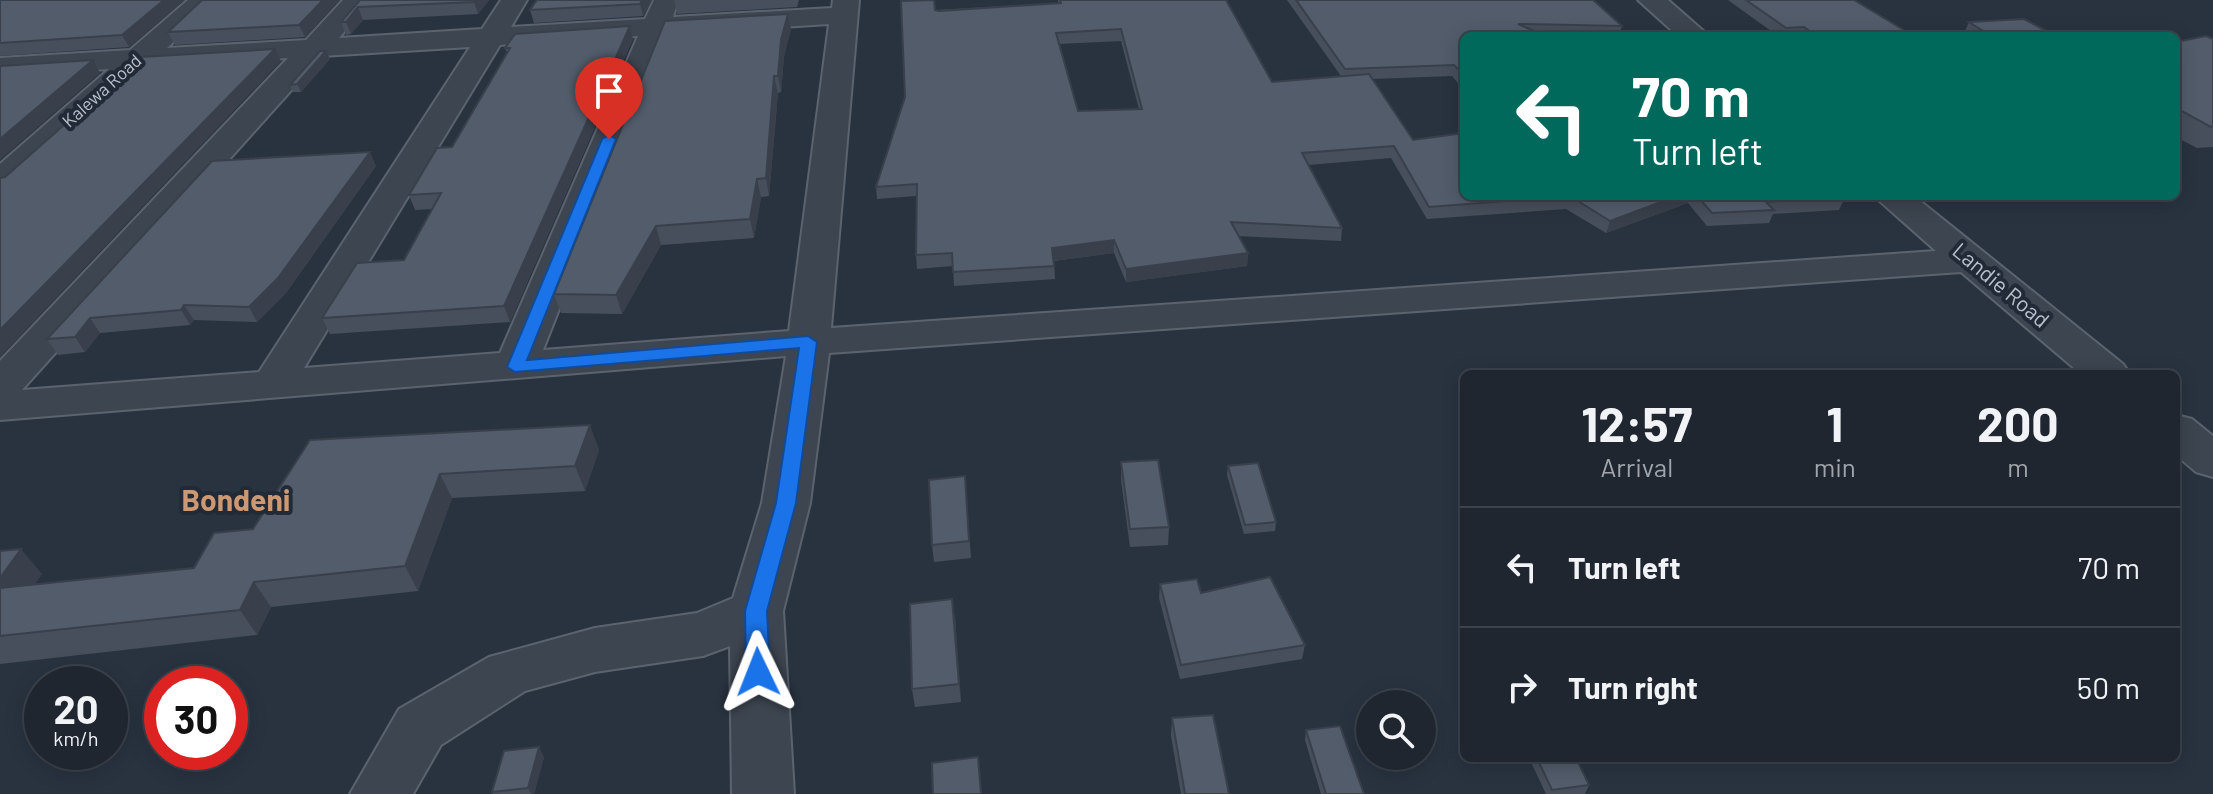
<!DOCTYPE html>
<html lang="en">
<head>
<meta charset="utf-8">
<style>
	body { margin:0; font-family:Barlow,sans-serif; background:#2c323c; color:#f1f3f6; height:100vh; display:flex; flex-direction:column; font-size:30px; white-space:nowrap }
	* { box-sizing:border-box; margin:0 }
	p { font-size:26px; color:#a1a5ab }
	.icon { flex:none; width:44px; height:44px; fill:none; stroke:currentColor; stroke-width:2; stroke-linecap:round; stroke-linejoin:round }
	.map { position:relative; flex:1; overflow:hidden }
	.side { position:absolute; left:1460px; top:370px; width:720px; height:392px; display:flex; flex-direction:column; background:#1f2630; border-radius:12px; box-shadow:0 4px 20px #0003,0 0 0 2px #3c434c }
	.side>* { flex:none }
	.banner { position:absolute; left:1460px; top:32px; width:720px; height:168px; border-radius:12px; box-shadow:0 4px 20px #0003,0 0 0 2px #3c434c; background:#00695c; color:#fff; overflow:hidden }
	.tools { position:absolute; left:1356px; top:690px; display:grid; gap:16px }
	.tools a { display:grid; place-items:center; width:80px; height:80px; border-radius:50%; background:#1f2630; box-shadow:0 4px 20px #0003,0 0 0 2px #3c434c; font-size:40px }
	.speed { position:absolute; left:24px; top:666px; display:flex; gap:16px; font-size:40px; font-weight:700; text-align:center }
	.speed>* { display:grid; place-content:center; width:104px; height:104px; border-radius:50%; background:#1f2630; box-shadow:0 4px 20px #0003,0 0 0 2px #3c434c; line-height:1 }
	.speed small { font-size:20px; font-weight:400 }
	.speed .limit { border:12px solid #d22; background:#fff; color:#111 }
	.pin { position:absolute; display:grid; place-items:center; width:68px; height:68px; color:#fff; margin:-82px -34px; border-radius:50% 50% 50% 0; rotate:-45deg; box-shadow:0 0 8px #0007 }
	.pin .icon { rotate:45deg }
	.me { position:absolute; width:88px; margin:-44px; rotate:358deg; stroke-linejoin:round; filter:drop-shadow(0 0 6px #0008) }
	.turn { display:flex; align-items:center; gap:28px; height:168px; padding:0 40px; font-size:36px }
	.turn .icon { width:104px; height:104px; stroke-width:2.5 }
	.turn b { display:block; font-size:56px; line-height:68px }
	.eta { display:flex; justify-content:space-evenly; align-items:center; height:136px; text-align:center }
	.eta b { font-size:48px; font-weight:700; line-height:56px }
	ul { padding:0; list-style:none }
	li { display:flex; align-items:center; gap:24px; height:120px; padding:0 40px; border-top:2px solid #3c434c }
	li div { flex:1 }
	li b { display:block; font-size:30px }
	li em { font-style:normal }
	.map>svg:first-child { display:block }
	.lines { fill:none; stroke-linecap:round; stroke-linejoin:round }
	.minor-casing { stroke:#5b636e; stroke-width:4 }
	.minor { fill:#3d4550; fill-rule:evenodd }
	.wall { fill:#474f5c; fill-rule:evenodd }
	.shaded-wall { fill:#39404b }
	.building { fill:#525c6b; stroke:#39404b; stroke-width:2; fill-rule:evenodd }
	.route { fill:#1a73e8; stroke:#114b97; stroke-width:2 }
	.labels { text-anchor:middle; stroke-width:8; stroke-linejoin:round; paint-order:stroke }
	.far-street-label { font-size:18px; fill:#bac0ca; stroke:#212a36 }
	.street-label { font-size:22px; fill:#bac0ca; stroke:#212a36 }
	.district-label { font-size:30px; font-weight:bold; fill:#ce9871; stroke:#212a36 }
</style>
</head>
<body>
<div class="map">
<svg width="2213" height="794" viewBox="0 0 2213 794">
	<rect width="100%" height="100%" fill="#293340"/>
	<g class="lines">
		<defs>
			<path id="minor" d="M188 0H217L167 48 306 40 343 0H371L339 38 482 29 501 0H527L511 27 645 19 654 0H678L673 17 832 8 833 0H859L831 328 1936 251 1874 196H1914L2123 364 2130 374H2081L1961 272 829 353 810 503 783 611 794 794H732L730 646 703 656 595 672 525 691 441 745 413 794H350L399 709 489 657 595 628 697 613 733 598 762 503 786 356 0 420V361L288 58 147 67 12 189 0 192V164L109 69 0 76V58L130 50ZM829 24 789 331 543 350 667 34ZM638 36 500 353 304 368 500 45ZM470 47 259 372 22 390 322 56Z
				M1638 0H1668L1709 36H1678Z
				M2176 415 2192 419 2213 436V477L2196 472 2176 455Z"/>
		</defs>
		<use href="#minor" class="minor-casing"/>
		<use href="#minor" class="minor"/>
	</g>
	<path class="wall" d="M0 0H184L129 47 0 56Z
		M202 0H339L305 37 175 45 168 32Z
		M360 0H489L478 14 363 20 351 34 346 35 341 22Z
		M652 0 643 16 534 23 530 10Z
		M674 0H799L797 7 677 14Z
		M1058 0H1226L1272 82 1341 76 1287 0H1593L1622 26 1619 36H1464V90L1452 76 1373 79 1413 140 1464 196H1843L1845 197 1839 210 1773 214 1769 223 1707 226 1688 203 1606 233 1566 209 1427 219 1391 158 1308 165 1342 228 1341 241 1238 236 1248 253 1247 266 1126 282 1114 253 1054 261 1055 279 954 286 953 266 917 269 916 255V196L877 199 876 187 935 10 1058 3ZM1121 41 1139 109 1078 111 1059 44Z
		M1728 0H1854L1912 35 1950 36H1778Z
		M788 14 791 29 784 56 781 92 778 93 769 196 761 197 754 238 661 245 622 314 561 313 554 294Z
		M1969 22 2056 36H1963Z
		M633 39 510 322 330 334 322 318 404 260 432 209 415 210 409 195 452 147 507 53 505 48Z
		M2213 39V147L2197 148 2176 137V42Z
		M330 59 301 92H293L290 85Z
		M376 166 286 293 257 322 194 320 190 325 100 333 85 352 58 355 47 339Z
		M310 440 599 450 585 491 452 498 418 591 271 607 257 635 0 664V551L42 574 34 585 194 568 253 529Z
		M1121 462 1169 527 1168 545 1130 547 1121 480Z
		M1228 466 1276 522 1275 531 1244 534 1227 475Z
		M965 476 971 558 934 562 932 545Z
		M1160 584 1201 593 1305 645 1302 659 1180 679 1159 598Z
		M955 617 961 702 915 707 912 689Z
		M1172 718 1229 794H1181L1171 736Z
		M1306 730 1364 794H1321L1305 740Z
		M544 757 534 794H493L492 792Z
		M1529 758H1576L1589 785 1585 794H1546Z"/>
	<path class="shaded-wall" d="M164 0H184L129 47 122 35Z
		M323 0H339L305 37 299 25Z
		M476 0H489L478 14 474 2Z
		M642 0H652L643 16 640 4Z
		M358 7 363 20 351 34 346 22Z
		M788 14 791 29 784 56 781 92 778 76 781 40Z
		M630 26 633 39 510 322 504 306Z
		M275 49 281 61 0 357V330Z
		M326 51 330 59 301 92 297 84Z
		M93 60 100 73 0 160V139Z
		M774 76 778 93 769 196 766 178Z
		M370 152 376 166 286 293 257 322 249 307Z
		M757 179 761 197 754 238 750 219Z
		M1677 196H1690L1688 203 1606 233 1610 221Z
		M656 226 661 245 622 314 616 295Z
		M1114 240V253L1052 261V248Z
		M1248 253 1247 266 1126 282V269Z
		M184 305 194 320 190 325 181 310Z
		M90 318 100 333 85 352 75 337Z
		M590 425 599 450 585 491 575 466Z
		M440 474 452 498 418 591 405 566Z
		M21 549 42 574 14 614 0 599V578Z
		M254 582 271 607 257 635 240 610Z
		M952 599 955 617 961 702 959 684Z
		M539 747 544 757 534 794H531L528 788Z"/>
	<path class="building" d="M0 0H164L122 35 0 43Z
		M202 0H323L299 25 168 32Z
		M360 0H476L474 2 358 7 346 22H341Z
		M537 0H642L640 4 530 10Z
		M934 0 935 10 939 11 1061 3 1060 0H1226L1272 82 1369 74 1413 140 1464 133V196H1569L1429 207 1394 146 1302 153 1342 228 1231 222 1248 253 1126 269 1114 240 1052 248 1054 266 953 272 952 253 916 255 917 184 876 187 905 97 901 1ZM1121 29 1142 109 1078 111 1056 33Z
		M1296 0H1593L1622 26 1518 24 1546 36H1464V75L1454 65 1345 69Z
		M1746 0H1854L1912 35 1951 32 1949 36H1816L1804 27 1786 28Z
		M788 14 781 40 778 76H774L766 178 757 179 750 219 656 226 616 295 554 294 665 21Z
		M2024 19 2056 36H1991L1969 22Z
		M630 26 504 306 322 318 357 263 404 260 441 193 409 195 437 148 452 147 510 48H505L515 34Z
		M2206 36 2213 39V126L2211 127 2176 108V42Z
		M275 49 0 330V178L5 177 141 57Z
		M320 51H326L297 84 290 85Z
		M93 60 0 139V66Z
		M370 152 278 278 249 307 184 305 181 310 90 318 75 337 47 339 212 161Z
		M1570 196H1677L1610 221Z
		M1697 196H1843L1845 197 1766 202 1774 210 1712 213Z
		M590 425 575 466 440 474 405 566 254 582 240 610 0 636V588L194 568 214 533 253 529 310 440Z
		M1158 460 1169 527 1130 529 1121 462Z
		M1258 463 1276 522 1245 525 1228 466Z
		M965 476 969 541 932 545 929 480Z
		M21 549 0 578V551Z
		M1270 577 1305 645 1181 665 1160 584 1197 579 1201 593Z
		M952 599 959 684 912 689 910 604Z
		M1213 715 1229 794H1185L1172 718Z
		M1340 726 1364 794H1326L1306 730Z
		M539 747 528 788 492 792 504 751Z
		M978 757 981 794H933L932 763Z
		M1537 758H1576L1589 785 1552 790Z"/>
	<path class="route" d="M609 135 616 139 527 360 808 336 817 342 796 503 767 611 770 672 766 679 758 682 750 679 746 672 745 611 776 503 799 348 515 372 507 367 602 139Z"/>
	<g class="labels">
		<g class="far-street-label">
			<text transform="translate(102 91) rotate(-42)" y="6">Kalewa Road</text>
		</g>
		<g class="street-label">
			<text transform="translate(2001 285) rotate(40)" y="8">Landie Road</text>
		</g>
		<g class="district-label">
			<text x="236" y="511">Bondeni</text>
		</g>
	</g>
</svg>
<div class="tools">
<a><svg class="icon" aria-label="search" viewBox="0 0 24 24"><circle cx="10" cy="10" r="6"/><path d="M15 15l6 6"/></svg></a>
</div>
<div class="speed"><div>20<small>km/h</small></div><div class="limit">30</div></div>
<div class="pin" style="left:609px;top:139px;background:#d93025"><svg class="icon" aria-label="arrive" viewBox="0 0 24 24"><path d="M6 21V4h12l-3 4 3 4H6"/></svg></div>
<svg class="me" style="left:758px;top:672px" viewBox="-20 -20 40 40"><path d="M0-17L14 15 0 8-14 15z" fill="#1a73e8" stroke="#fff" stroke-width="4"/></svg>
<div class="banner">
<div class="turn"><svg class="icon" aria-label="left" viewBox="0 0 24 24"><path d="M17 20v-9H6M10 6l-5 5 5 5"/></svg><div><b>70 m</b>Turn left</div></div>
</div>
<section class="side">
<div class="eta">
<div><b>12:57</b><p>Arrival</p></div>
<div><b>1</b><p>min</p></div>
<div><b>200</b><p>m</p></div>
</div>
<ul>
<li><svg class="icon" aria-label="left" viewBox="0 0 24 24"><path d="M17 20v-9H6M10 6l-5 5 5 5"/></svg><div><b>Turn left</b></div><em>70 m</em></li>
<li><svg class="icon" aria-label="right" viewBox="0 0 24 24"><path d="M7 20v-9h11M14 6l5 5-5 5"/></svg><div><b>Turn right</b></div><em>50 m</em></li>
</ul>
</section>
</div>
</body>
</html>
